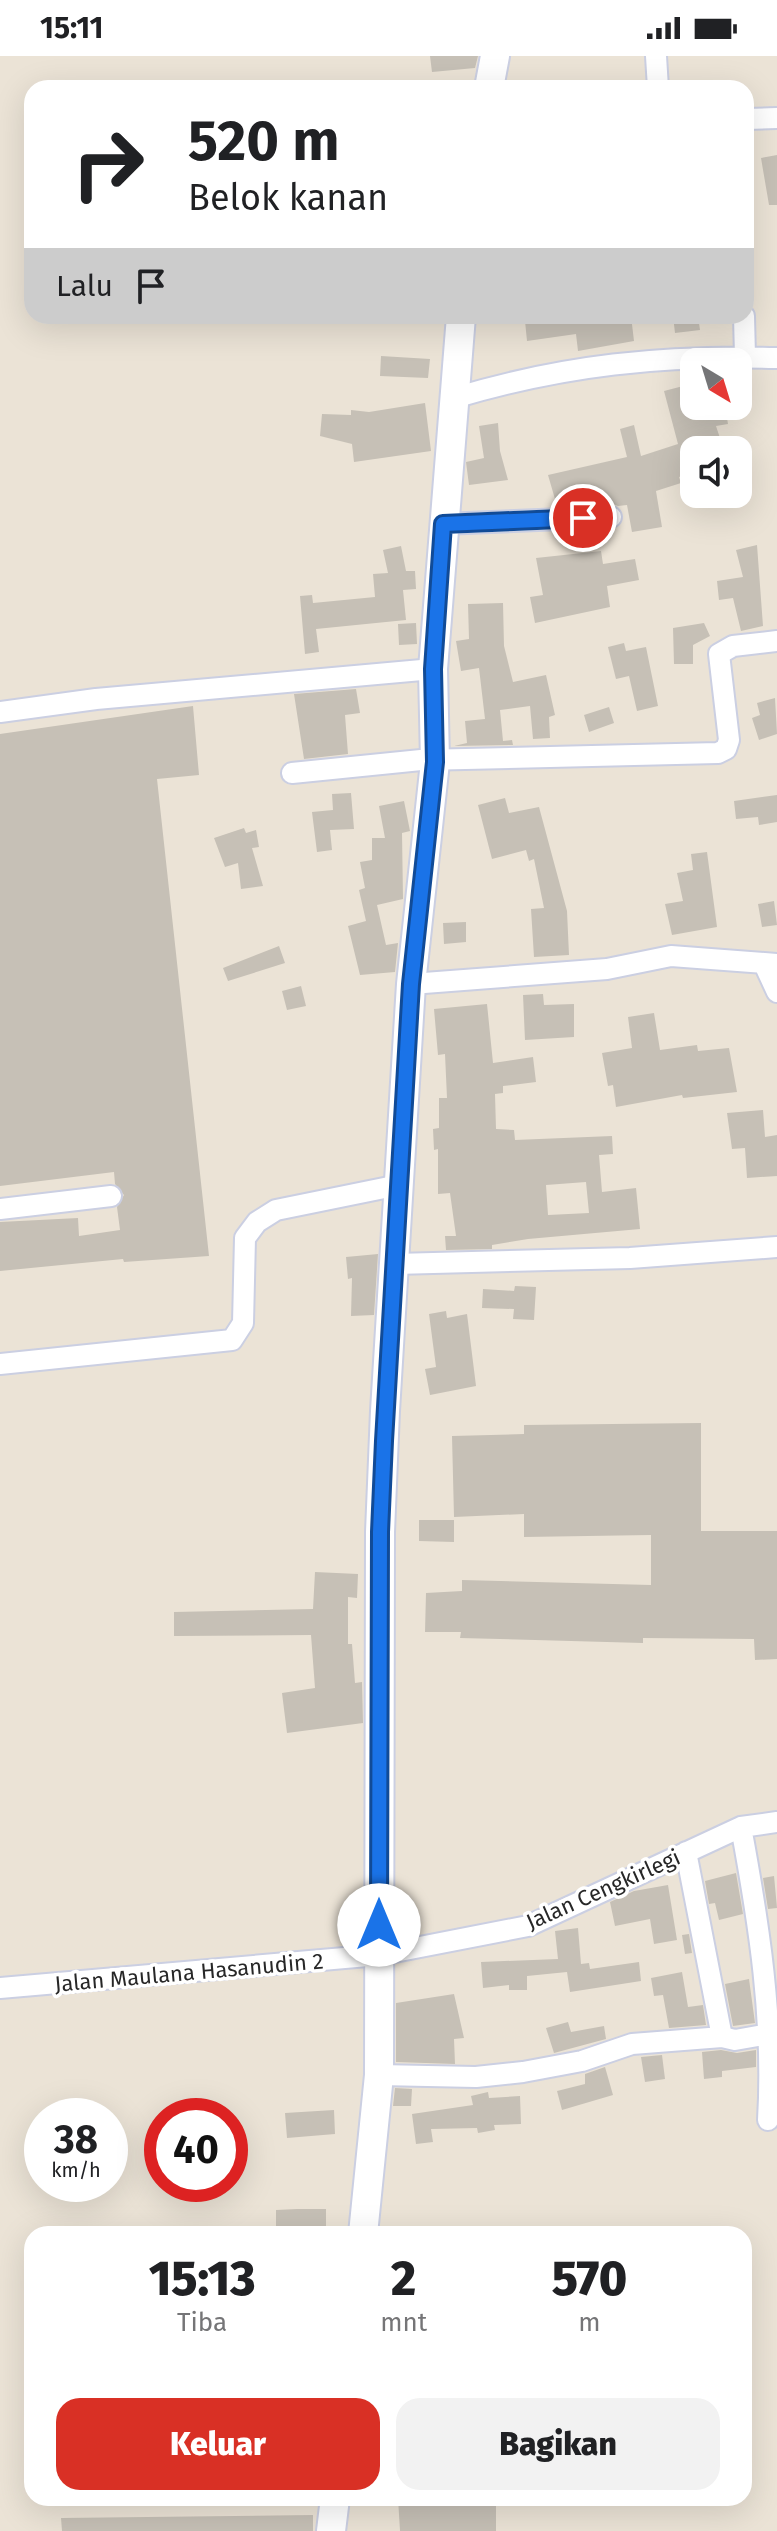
<!DOCTYPE html>
<html lang="id">
<head>
<meta charset="utf-8">
<style>
	body { margin:0; font-family:"Fira Sans",sans-serif; background:#f2f2f2; color:#202124; height:100vh; display:flex; flex-direction:column; font-size:30px; white-space:nowrap }
	* { box-sizing:border-box; margin:0 }
	p { font-size:26px; color:#757577 }
	.icon { flex:none; width:44px; height:44px; fill:none; stroke:currentColor; stroke-width:2; stroke-linecap:round; stroke-linejoin:round }
	.map { position:relative; flex:1; overflow:hidden }
	.panel { position:absolute; left:24px; top:2170px; width:728px; height:280px; display:flex; flex-direction:column; background:#fff; border-radius:24px; box-shadow:0 8px 32px #0002 }
	.panel>* { flex:none }
	.top-card { position:absolute; left:24px; top:24px; width:730px; height:244px; border-radius:24px; box-shadow:0 8px 32px #0002; background:#fff; color:#202124; overflow:hidden }
	.needle { width:52px; rotate:142deg }
	.fabs { position:absolute; left:680px; top:292px; display:grid; gap:16px }
	.fabs a { display:grid; place-items:center; width:72px; height:72px; border-radius:16px; background:#fff; box-shadow:0 8px 32px #0002; font-size:40px }
	.speed { position:absolute; left:24px; top:2042px; display:flex; gap:16px; font-size:40px; font-weight:700; text-align:center }
	.speed>* { display:grid; place-content:center; width:104px; height:104px; border-radius:50%; background:#fff; box-shadow:0 8px 32px #0002; line-height:1 }
	.speed small { font-size:20px; font-weight:400 }
	.speed .limit { border:12px solid #d22; background:#fff; color:#111 }
	.pin { position:absolute; display:grid; place-items:center; width:68px; height:68px; color:#fff; margin:-34px; border:4px solid #fff; border-radius:50%; box-shadow:0 2px 8px #0007 }
	.me { position:absolute; width:88px; margin:-44px; rotate:0deg; stroke-linejoin:round; filter:drop-shadow(0 0 6px #0008) }
	.turn { display:flex; align-items:center; gap:28px; height:168px; padding:0 32px; font-size:36px }
	.turn .icon { width:104px; height:104px; stroke-width:2.5 }
	.turn b { display:block; font-size:56px; line-height:68px }
	.then { display:flex; align-items:center; height:76px; padding:0 32px; background:#0003; gap:16px; font-size:30px }
	.eta { display:flex; justify-content:space-evenly; align-items:center; height:136px; text-align:center }
	.eta b { font-size:48px; font-weight:800; line-height:56px }
	.primary-button { display:flex; gap:16px; margin-top:auto; padding:16px 32px }
	.primary-button a { flex:1; height:92px; border-radius:24px; background:#d93025; color:#fff; font-size:32px; font-weight:800; line-height:92px; text-align:center }
	.primary-button a+a { background:#f2f2f2; color:#202124 }
	.status { display:flex; justify-content:space-between; align-items:center; height:56px; padding:0 40px; background:#fff; direction:ltr }
	.status svg { height:22px; fill:currentColor }
	.map>svg:first-child { display:block }
	.building { fill:#c6c0b6; fill-rule:evenodd }
	.lines { fill:none; stroke-linecap:round; stroke-linejoin:round }
	.street-casing { stroke:#cbcfe2; stroke-width:24 }
	.secondary-casing { stroke:#cbcfe2; stroke-width:32 }
	.street { stroke:#fff; stroke-width:20 }
	.secondary { stroke:#fff; stroke-width:28 }
	.route-casing { stroke:#114b97; stroke-width:20 }
	.route { stroke:#1a73e8; stroke-width:14 }
	.labels { text-anchor:middle; stroke-width:7; stroke-linejoin:round; paint-order:stroke }
	.street-label { font-size:22px; fill:#272727; stroke:#fff }
</style>
</head>
<body>
<div class="status"><b>15:11</b><svg viewBox="0 0 49 12"><path d="M0 12V9h3v3zM5 12V6h3v6zM10 12V3h3v9zM15 12V0h3v12zM26 1h20v11H26zM47 4h2v5h-2z"/></svg></div>
<div class="map">
<svg width="777" height="2475" viewBox="0 0 777 2475">
	<rect width="100%" height="100%" fill="#ebe3d6"/>
	<path class="building" d="M430 0H478L475 12 432 16Z
		M777 99V149H769L761 102Z
		M547 260H631L634 285 578 295 576 278 527 285 525 265Z
		M673 260H698L700 274 675 277Z
		M381 300 430 303 428 322 380 320Z
		M691 328 694 350H725L728 368 716 370 724 394H694V416L679 421 681 427 656 435 662 471 632 476 627 449 618 450 608 446 557 450 548 419 627 401 620 373 634 369 641 400 678 388 664 335Z
		M425 347 431 395 354 406 352 388 320 380 322 358 351 359V354L369 356Z
		M498 367 500 395 508 424 469 429 466 406 484 402 479 370Z
		M757 489 763 570 741 575 733 542 719 544 717 525 743 521 736 494Z
		M401 490 406 515H415L416 533 403 534 406 564 316 573 319 596 305 598 300 540 312 539 313 547 375 541 373 518 388 517 383 494Z
		M601 495 603 508 635 503 639 524 607 530 610 551 535 567 530 541 543 539 536 502Z
		M503 547 504 590 513 626 546 619 555 659 549 661 550 682 533 683 530 650 500 654 503 685 512 684 513 689 454 690 467 687 465 665 485 663 479 612 461 615 456 585 469 583 468 548Z
		M416 567 417 588 399 589 398 568Z
		M704 567 710 580 693 589V608H674L673 572Z
		M624 587 626 595 646 591 658 650 637 655 629 620 616 623 608 591Z
		M356 633 360 657 345 659 348 698 304 703 294 638Z
		M775 642 777 678 759 684 752 662 760 659 757 647Z
		M193 650 199 719 157 723 209 1200 124 1206 123 1203 0 1215V1166L78 1162 79 1180 120 1174 117 1151 124 1139 115 1128 114 1116 0 1130V678Z
		M609 651 614 667 589 676 584 659Z
		M351 737 354 773 330 774 332 794 317 796 312 756 333 754 332 738Z
		M777 739V766L759 769 758 761 736 763 734 745Z
		M505 742 509 757 539 751 567 855 569 899 534 901 531 853 544 852 534 803 529 805 526 794 492 803 478 749Z
		M404 745 410 775 402 777 403 843 377 849 386 889 398 887 395 916 360 919 348 870 366 865 359 834 365 832 360 806 372 804V782H385L379 750Z
		M244 772 246 777 256 774 259 791 252 792 263 830 241 833 238 807 225 811 214 782Z
		M707 796 717 871 672 879 665 848 683 845 677 817 693 814 691 798Z
		M774 845 777 869 762 871 758 848Z
		M466 866V886L444 888 443 867Z
		M279 890 285 907 228 925 223 912Z
		M301 930 306 950 287 954 282 935Z
		M543 938 544 949 574 948V981L525 984 523 939Z
		M487 948 493 1007 533 1001 536 1026 503 1030V1037L495 1038 496 1073 514 1074 515 1084 612 1080 613 1098 599 1099 602 1136 636 1132 640 1173 528 1183 492 1189V1193L446 1194 445 1180H456L450 1137 438 1138V1093L434 1094 433 1073 439 1072V1042H447L445 998 438 999 434 953ZM586 1126 589 1157 548 1159 546 1129Z
		M654 957 660 994 697 989 698 995 729 992 737 1036 683 1042 682 1039 616 1051 613 1029 608 1030 602 997 632 992 628 961Z
		M763 1054 765 1081 777 1079V1120L747 1122 745 1092 732 1093 727 1057Z
		M378 1198 374 1259 351 1260 352 1222 348 1223 346 1201Z
		M515 1230 536 1231 534 1264 513 1263 514 1253 482 1252 483 1233 514 1235Z
		M446 1255 447 1262 467 1258 476 1330 430 1339 425 1313 436 1311 429 1258Z
		M701 1367V1475H777V1603L755 1604 754 1583 643 1582V1587L460 1582 461 1576H425L426 1537 462 1535V1524L651 1529V1479L524 1481V1458L454 1461 452 1380 524 1378V1369Z
		M419 1464H454V1486L419 1485Z
		M315 1516 358 1518 357 1542 348 1541V1588H352L355 1627 362 1626 363 1667 287 1677 282 1637 315 1632 311 1579 174 1580V1556L313 1553Z
		M736 1817 743 1858 719 1864 715 1847 709 1848 705 1825Z
		M774 1820 777 1852 768 1853 763 1822Z
		M668 1829 677 1884 654 1888 650 1863 615 1870 610 1846 634 1835Z
		M578 1872 581 1908 589 1907 590 1913 639 1906 641 1925 570 1936 567 1916 527 1920V1934H509V1929L483 1932 481 1906 558 1903 555 1875Z
		M689 1878 692 1897 685 1898 682 1879Z
		M682 1916 688 1951 703 1949 706 1969 669 1972 663 1939 654 1940 651 1922Z
		M749 1923 755 1967 733 1970 725 1928Z
		M454 1938 464 1982 454 1983 455 2008 396 2006V1947Z
		M568 1966 571 1976 604 1970 606 1983 554 1997 546 1972Z
		M721 1994 737 1997 756 1994V2011L722 2015V2021L704 2023 702 1996Z
		M662 1999 665 2023 645 2026 641 2001Z
		M605 2011 613 2039 562 2054 557 2035 585 2028V2018Z
		M395 2032 412 2033 411 2050H393Z
		M488 2036 489 2042 520 2040 521 2068 494 2069 495 2074 478 2077 477 2072 431 2073 433 2086 416 2088 412 2058 473 2049 471 2040Z
		M334 2054 335 2078 287 2082 285 2057Z
		M297 2153H326V2170H276V2154Z
		M398 2442H496V2475H400Z
		M313 2459V2475H62L61 2462Z"/>
	<g class="lines">
		<defs>
			<path id="street" d="M656 0 658 32
				M746 63 777 62
				M744 260 745 301
				M454 342C564 309 662 299 777 302
				M443 468 611 461
				M0 656 96 643 433 613
				M292 717 421 704 718 697 726 693 729 684 719 598 733 590 777 585
				M764 908 777 936
				M411 928 607 913 671 900 777 908
				M0 1153 111 1140
				M395 1208 630 1202 777 1191
				M0 1308 232 1284 243 1267 245 1182 257 1166 276 1154 399 1129
				M741 1771C759 1868 774 1964 768 2064
				M686 1796 722 1981
				M0 1932 379 1899 528 1870 741 1771 777 1766
				M379 2019 476 2021 523 2016 582 2005 632 1988 722 1981 735 1984 769 1978"/>
			<path id="secondary" d="M489 32 495 0
				M363 2178 379 2019 380 1476 385 1355 411 928 435 706 433 613 461 260
				M331 2475 335 2442"/>
		</defs>
		<use href="#street" class="street-casing"/>
		<use href="#secondary" class="secondary-casing"/>
		<use href="#street" class="street"/>
		<use href="#secondary" class="secondary"/>
	</g>
	<g class="lines">
		<defs>
			<path id="route" d="M379 1869 380 1476 384 1385 411 928 435 706 433 613 443 468 583 462"/>
		</defs>
		<use href="#route" class="route-casing"/>
		<use href="#route" class="route"/>
	</g>
	<g class="labels">
		<g class="street-label">
			<text transform="translate(603 1833) rotate(-24)" y="8">Jalan Cengkirlegi</text>
			<text transform="translate(189 1916) rotate(-5)" y="8">Jalan Maulana Hasanudin 2</text>
		</g>
	</g>
</svg>
<div class="fabs">
<a><svg class="needle" viewBox="-14 -14 28 28"><path d="M0-13l5 13h-10z" fill="#e53935"/><path d="M0 13l5-13h-10z" fill="#757577"/></svg></a>
<a><svg class="icon" aria-label="sound" viewBox="0 0 24 24"><path d="M4 9h4l5-4v14l-5-4H4zM17 9q2 3 0 6"/></svg></a>
</div>
<div class="speed"><div>38<small>km/h</small></div><div class="limit">40</div></div>
<div class="pin" style="left:583px;top:462px;background:#d93025"><svg class="icon" aria-label="arrive" viewBox="0 0 24 24"><path d="M6 21V4h12l-3 4 3 4H6"/></svg></div>
<svg class="me" style="left:379px;top:1869px" viewBox="-20 -20 40 40"><circle r="19" fill="#fff"/><path d="M0-13L10 11 0 6-10 11z" fill="#1a73e8"/></svg>
<div class="top-card">
<div class="turn"><svg class="icon" aria-label="right" viewBox="0 0 24 24"><path d="M7 20v-9h11M14 6l5 5-5 5"/></svg><div><b>520 m</b>Belok kanan</div></div>
<div class="then">Lalu<svg class="icon" aria-label="arrive" viewBox="0 0 24 24"><path d="M6 21V4h12l-3 4 3 4H6"/></svg></div>
</div>
<section class="panel">
<div class="eta">
<div><b>15:13</b><p>Tiba</p></div>
<div><b>2</b><p>mnt</p></div>
<div><b>570</b><p>m</p></div>
</div>
<div class="primary-button"><a>Keluar</a><a>Bagikan</a></div>
</section>
</div>
</body>
</html>
